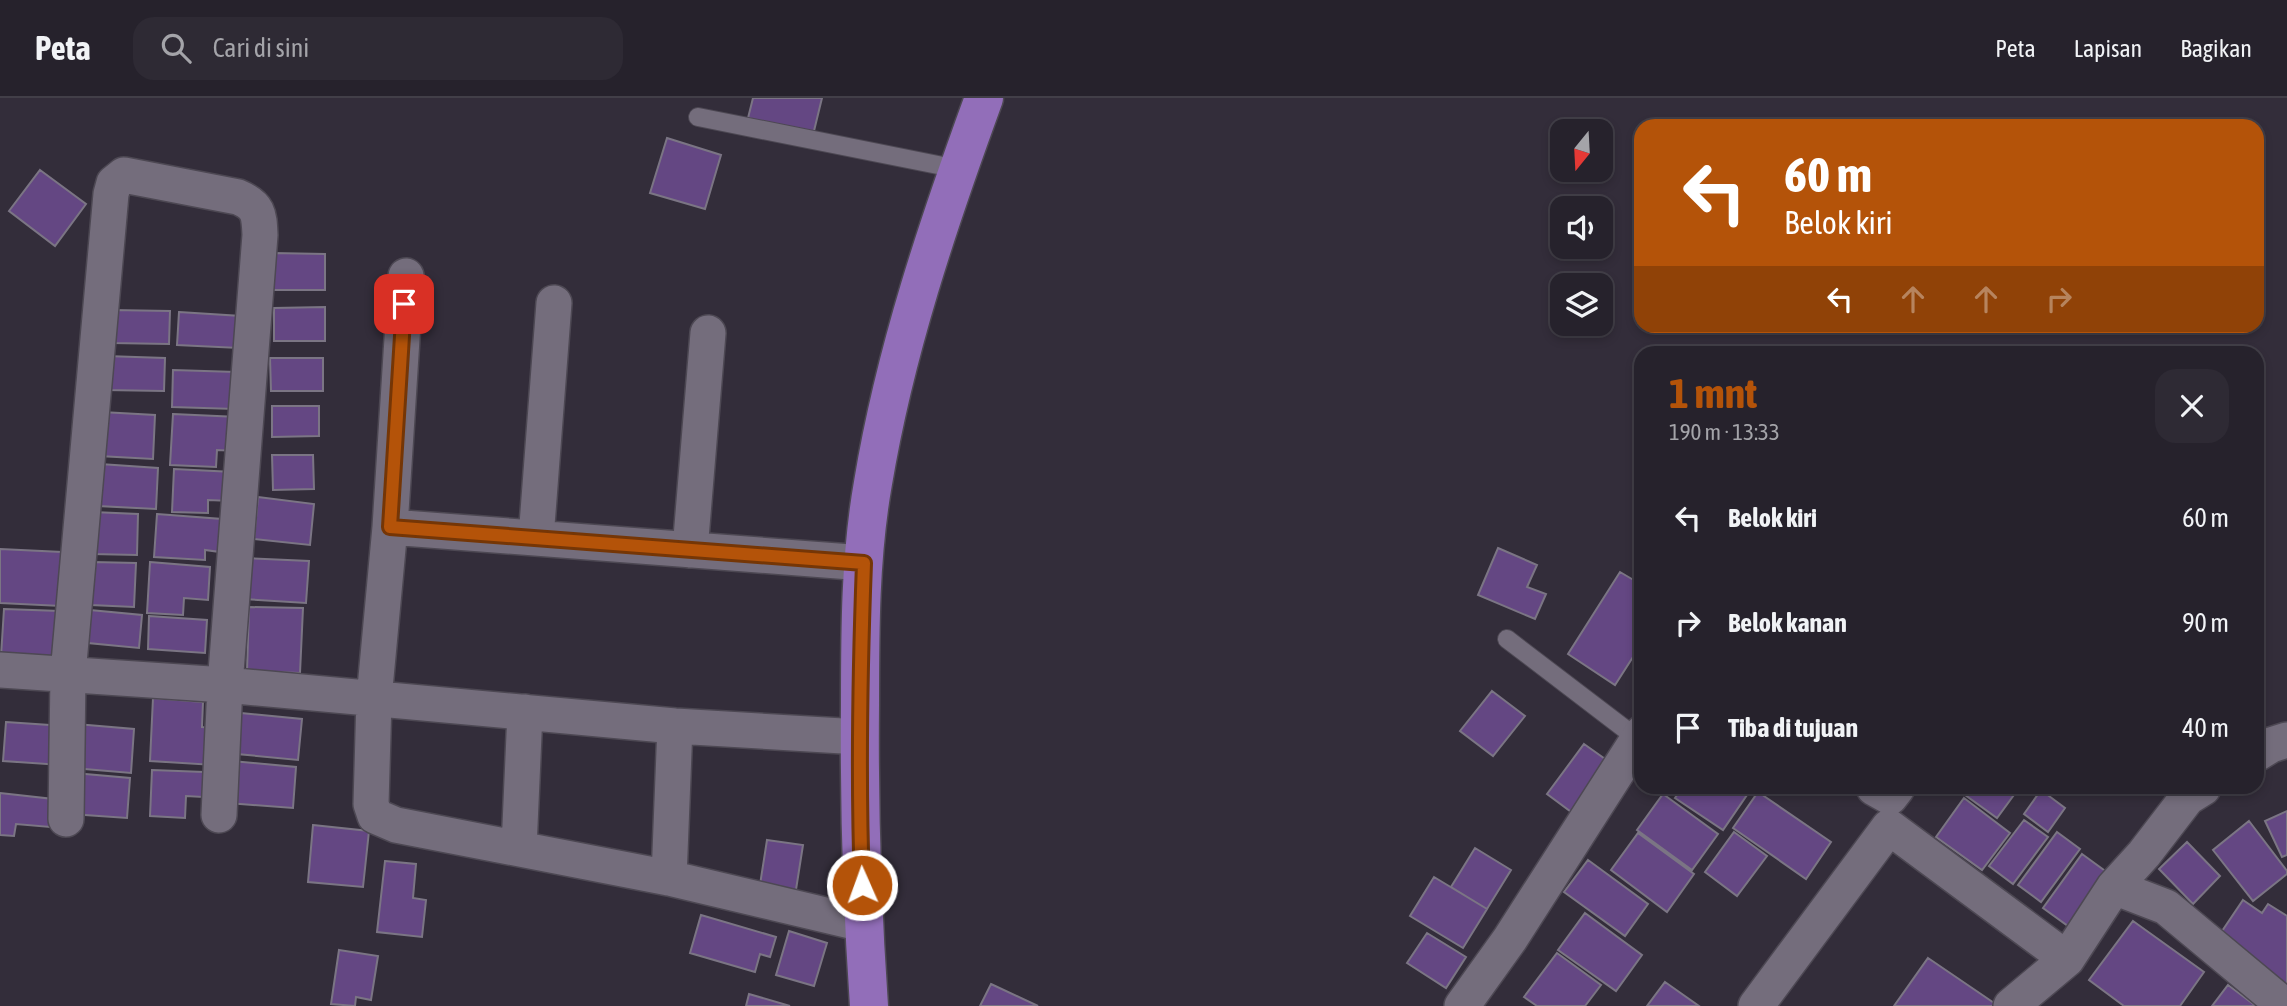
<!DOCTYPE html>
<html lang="id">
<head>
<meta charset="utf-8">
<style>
	body { margin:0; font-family:"Asap Condensed",sans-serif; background:#2e2a34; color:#f1f3f6; height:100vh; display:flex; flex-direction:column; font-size:26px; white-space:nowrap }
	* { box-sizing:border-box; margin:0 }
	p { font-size:23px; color:#a4a4a9 }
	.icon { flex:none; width:38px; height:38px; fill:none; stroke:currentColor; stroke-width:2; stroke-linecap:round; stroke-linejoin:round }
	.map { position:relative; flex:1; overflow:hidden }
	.details { position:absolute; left:1634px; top:248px; width:630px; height:448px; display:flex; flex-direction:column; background:#26222c; border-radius:21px; box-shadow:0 4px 10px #0003,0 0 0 2px #423f48 }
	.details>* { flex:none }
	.hud { position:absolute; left:1634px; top:21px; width:630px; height:214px; border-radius:21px; box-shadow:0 4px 10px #0003,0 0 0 2px #423f48; background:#b45309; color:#fff; overflow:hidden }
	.needle { width:46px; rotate:198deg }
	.buttons { position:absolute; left:1550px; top:21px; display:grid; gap:14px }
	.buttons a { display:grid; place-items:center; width:63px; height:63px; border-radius:14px; background:#26222c; box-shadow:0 4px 10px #0003,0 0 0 2px #423f48; font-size:35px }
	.pin { position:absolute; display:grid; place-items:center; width:60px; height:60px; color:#fff; margin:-30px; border-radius:14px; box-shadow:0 4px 10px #0006 }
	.me { position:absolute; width:77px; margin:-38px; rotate:358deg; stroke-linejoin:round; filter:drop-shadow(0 0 5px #0008) }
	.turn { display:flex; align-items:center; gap:24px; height:147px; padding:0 35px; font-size:32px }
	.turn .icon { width:91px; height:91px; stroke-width:2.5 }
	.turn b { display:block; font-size:49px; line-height:60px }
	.lanes { display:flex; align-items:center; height:66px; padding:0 35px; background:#0003; justify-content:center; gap:35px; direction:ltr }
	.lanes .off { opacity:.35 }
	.round { display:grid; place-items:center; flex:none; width:74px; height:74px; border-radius:21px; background:#2e2a34 }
	.head { display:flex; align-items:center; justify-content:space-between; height:119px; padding:0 35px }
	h1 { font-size:42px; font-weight:700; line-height:52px; color:#b45309 }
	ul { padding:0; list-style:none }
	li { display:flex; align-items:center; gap:21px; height:105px; padding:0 35px }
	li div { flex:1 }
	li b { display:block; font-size:26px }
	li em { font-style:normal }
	header { display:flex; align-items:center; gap:42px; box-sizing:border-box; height:98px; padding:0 35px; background:#26222c; border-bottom:2px solid #423f48 }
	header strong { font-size:33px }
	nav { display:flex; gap:38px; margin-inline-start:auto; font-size:24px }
	.search { width:490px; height:63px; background:#2e2a34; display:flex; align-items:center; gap:18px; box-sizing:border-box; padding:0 24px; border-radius:21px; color:#a4a4a9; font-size:26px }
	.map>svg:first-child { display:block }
	.building { fill:#644783; stroke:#7b7584; stroke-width:2 }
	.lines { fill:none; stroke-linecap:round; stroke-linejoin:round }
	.service-casing { stroke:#4d4853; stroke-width:20 }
	.minor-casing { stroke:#4d4853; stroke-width:38 }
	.trunk-casing { stroke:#4d4853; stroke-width:41 }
	.service { stroke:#746d7c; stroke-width:18 }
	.minor { stroke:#746d7c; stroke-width:35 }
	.trunk { stroke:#926eb9; stroke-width:38 }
	.route-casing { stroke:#753606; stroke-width:18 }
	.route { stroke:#b45309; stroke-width:12 }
</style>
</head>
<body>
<header>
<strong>Peta</strong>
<div class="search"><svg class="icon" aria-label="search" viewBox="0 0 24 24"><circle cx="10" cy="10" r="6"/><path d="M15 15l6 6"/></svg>Cari di sini</div>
<nav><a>Peta</a><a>Lapisan</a><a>Bagikan</a></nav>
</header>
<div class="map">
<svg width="2287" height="908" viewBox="0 0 2287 908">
	<rect width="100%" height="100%" fill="#332d3a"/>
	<path class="building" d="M753 0H822L813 37 748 20Z
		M667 40 721 57 705 111 650 95Z
		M40 72 86 106 55 148 9 113Z
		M273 155 325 156V192H273Z
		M325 209V243H274V210Z
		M112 212 170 213 169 246 112 245Z
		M179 214 241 218 239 250 177 247Z
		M106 258 165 260 164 293 105 292Z
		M270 260H323V293H271Z
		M173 272 236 274 235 311 172 309Z
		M272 308H319V338L272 339Z
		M102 314 155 317 153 361 99 358Z
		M173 316 238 319 236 353 217 352 216 369 170 367Z
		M272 357H313L314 391 273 392Z
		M100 366 158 370 156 411 98 408Z
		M174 371 233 374 231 403 208 402V415L172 414Z
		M258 399 314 406 310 447 254 441Z
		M93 414 138 416 137 457 92 456Z
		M157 416 222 421 220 454 205 452V462L154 459Z
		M1498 450 1537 467 1527 489 1546 496 1535 521 1478 497Z
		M0 451 62 454 61 508 0 505Z
		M245 460 309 463 306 505 243 501Z
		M93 464 136 465 134 509 91 507Z
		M150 464 210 469 208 502 184 500 183 517 147 515Z
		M1620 474 1642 487V545L1615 587 1568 556Z
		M249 509 303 510 300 575 247 573Z
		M4 511 60 513 58 561 1 558Z
		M90 512 142 517 139 550 88 545Z
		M149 518 207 522 205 555 148 551Z
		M1492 593 1525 618 1493 658 1460 633Z
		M153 600 203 604 202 629 216 630 214 667 150 663Z
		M241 615 302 621 298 662 237 656Z
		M6 624 64 628 61 667 3 663Z
		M76 626 134 631 131 675 73 670Z
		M1584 646 1615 668 1578 719 1547 696Z
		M232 663 296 669 293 710 228 705Z
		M152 672 204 674 203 699 186 698 185 720 150 718Z
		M74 675 130 680 127 720 71 716Z
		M1682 690H1742L1749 694 1723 732 1675 700Z
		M1964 690H2019L1997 720 1961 694Z
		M2041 692 2065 710 2048 734 2024 716Z
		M1758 694 1831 744 1806 781 1733 730Z
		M0 695 53 701 50 729 16 726 14 738 0 737Z
		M1663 696 1718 736 1692 772 1637 732Z
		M1964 700 2010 735 1982 772 1936 739Z
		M2287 713V757L2282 759 2265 723Z
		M2024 722 2048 739 2013 786 1989 768Z
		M2249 723 2287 773V776L2253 803 2213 752Z
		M313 727 369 733 363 789 308 784Z
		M1734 734 1767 758 1737 798 1705 774Z
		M2057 734 2080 751 2041 804 2018 787Z
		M1638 735 1694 776 1667 814 1611 772Z
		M767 742 803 747 795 798 759 793Z
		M2187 744 2220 778 2193 806 2159 771Z
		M1475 750 1511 772 1487 811 1451 789Z
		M2082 756 2108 775 2068 828 2043 810Z
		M1588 762 1648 806 1625 838 1564 794Z
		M385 763 416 766 413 800 426 802 422 839 377 834Z
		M1434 779 1487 811 1463 850 1410 818Z
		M2243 802 2262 815 2268 806 2287 818V894L2214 845Z
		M1585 815 1642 857 1616 893 1558 852Z
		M701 817 776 839 770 859 760 856 755 874 690 855Z
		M2133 823 2204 874 2180 908H2124L2089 882Z
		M789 833 827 845 814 888 776 877Z
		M1427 835 1466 859 1446 890 1407 865Z
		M339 852 378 858 371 902 356 899 355 908 331 906Z
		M1557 855 1601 887 1585 908H1537L1524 899Z
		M1928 860 1997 907V908H1894Z
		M1665 884 1699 908H1647Z
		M991 886 1038 908H980Z
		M2228 887 2256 908H2212Z
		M749 896 790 908H746Z"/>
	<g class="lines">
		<defs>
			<path id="service" d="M698 19 958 71
				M1507 541 1638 641"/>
			<path id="minor" d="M406 178 390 429 374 601 371 706 375 718 396 727 669 780 863 826
				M390 429 864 465
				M536 440 554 205
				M690 452 708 235
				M0 572 225 587 675 628 860 639
				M2258 655 2271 647 2287 642
				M1874 690 1890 699 1897 690
				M66 721 68 576 111 96 114 85 124 77 238 99C259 108 259 116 260 137L225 587 219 717
				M519 750 525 614
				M669 780 675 628
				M2114 789 2166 809 2285 908
				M1462 908 1510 841 1642 635
				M1756 908 1889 729 2067 861
				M2011 908 2067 861 2114 789 2144 756 2187 700 2203 690"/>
			<path id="trunk" d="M869 908C862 807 859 708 860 607 860 534 860 458 873 385 895 253 938 126 984 0"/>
		</defs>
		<use href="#service" class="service-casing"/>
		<use href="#minor" class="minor-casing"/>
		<use href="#trunk" class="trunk-casing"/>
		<use href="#service" class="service"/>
		<use href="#minor" class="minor"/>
		<use href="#trunk" class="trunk"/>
	</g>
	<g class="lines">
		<defs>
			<path id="route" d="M404 206 390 429 864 465C860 572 858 679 862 787"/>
		</defs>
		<use href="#route" class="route-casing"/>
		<use href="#route" class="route"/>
	</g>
</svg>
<div class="buttons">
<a><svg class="needle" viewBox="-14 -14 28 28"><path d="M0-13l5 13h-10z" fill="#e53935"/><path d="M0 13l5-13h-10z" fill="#a4a4a9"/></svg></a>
<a><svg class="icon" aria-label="sound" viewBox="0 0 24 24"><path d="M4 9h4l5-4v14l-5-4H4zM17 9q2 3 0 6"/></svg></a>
<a><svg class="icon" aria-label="layers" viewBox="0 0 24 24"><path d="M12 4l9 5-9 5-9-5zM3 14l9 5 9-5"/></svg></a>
</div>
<div class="pin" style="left:404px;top:206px;background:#d93025"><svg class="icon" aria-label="arrive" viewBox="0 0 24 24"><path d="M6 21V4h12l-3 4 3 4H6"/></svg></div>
<svg class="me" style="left:862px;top:787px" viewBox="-20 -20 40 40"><circle r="17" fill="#b45309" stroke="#fff" stroke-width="3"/><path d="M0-11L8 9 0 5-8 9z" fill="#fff"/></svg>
<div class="hud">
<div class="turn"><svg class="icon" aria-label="left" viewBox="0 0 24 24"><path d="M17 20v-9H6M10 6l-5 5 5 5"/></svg><div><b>60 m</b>Belok kiri</div></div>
<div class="lanes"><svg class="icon" aria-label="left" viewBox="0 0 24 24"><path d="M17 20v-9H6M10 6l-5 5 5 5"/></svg><svg class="icon off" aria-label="ahead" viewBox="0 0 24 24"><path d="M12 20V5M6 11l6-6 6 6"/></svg><svg class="icon off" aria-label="ahead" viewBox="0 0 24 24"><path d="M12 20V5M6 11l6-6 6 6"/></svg><svg class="icon off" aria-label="right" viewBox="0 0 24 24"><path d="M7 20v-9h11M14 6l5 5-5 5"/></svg></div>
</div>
<section class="details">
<div class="head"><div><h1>1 mnt</h1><p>190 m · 13:33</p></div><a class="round"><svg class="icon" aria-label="close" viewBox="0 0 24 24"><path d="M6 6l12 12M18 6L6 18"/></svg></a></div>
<ul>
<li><svg class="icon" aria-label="left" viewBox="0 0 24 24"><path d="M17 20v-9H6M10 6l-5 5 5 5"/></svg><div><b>Belok kiri</b></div><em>60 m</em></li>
<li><svg class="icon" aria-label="right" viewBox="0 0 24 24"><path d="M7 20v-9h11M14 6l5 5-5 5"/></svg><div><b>Belok kanan</b></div><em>90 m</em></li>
<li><svg class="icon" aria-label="arrive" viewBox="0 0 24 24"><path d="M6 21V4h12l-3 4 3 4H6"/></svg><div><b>Tiba di tujuan</b></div><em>40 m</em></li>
</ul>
</section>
</div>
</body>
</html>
